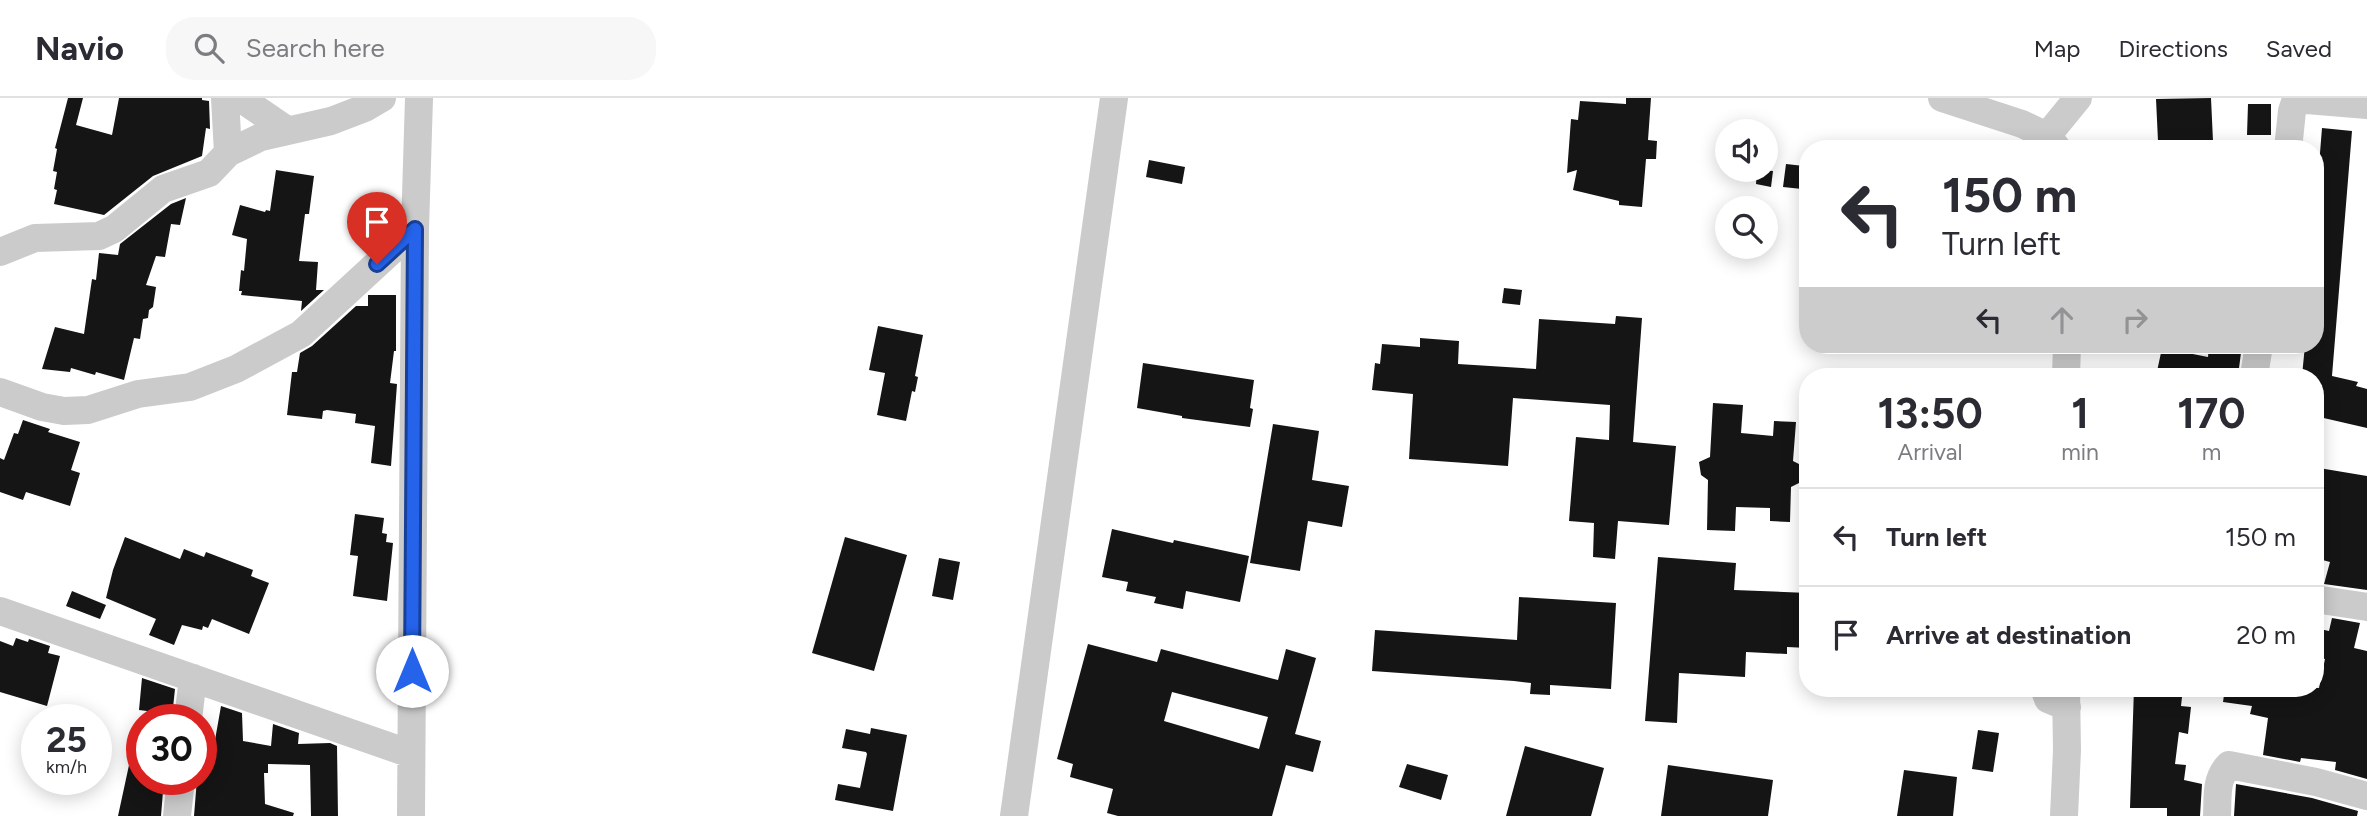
<!DOCTYPE html>
<html lang="en">
<head>
<meta charset="utf-8">
<style>
	body { margin:0; font-family:Figtree,sans-serif; background:#f7f7f7; color:#2b2b33; height:100vh; display:flex; flex-direction:column; font-size:26px; white-space:nowrap }
	* { box-sizing:border-box; margin:0 }
	p { font-size:23px; color:#7c7c81 }
	.icon { flex:none; width:38px; height:38px; fill:none; stroke:currentColor; stroke-width:2; stroke-linecap:round; stroke-linejoin:round }
	.map { position:relative; flex:1; overflow:hidden }
	.sheet { position:absolute; left:1799px; top:270px; width:525px; height:329px; display:flex; flex-direction:column; background:#fff; border-radius:28px; box-shadow:0 4px 18px #0003 }
	.sheet>* { flex:none }
	.hud { position:absolute; left:1799px; top:42px; width:525px; height:214px; border-radius:28px; box-shadow:0 4px 18px #0003; background:#fff; color:#2b2b33; overflow:hidden }
	.fabs { position:absolute; left:1715px; top:21px; display:grid; gap:14px }
	.fabs a { display:grid; place-items:center; width:63px; height:63px; border-radius:50%; background:#fff; box-shadow:0 4px 18px #0003; font-size:35px }
	.speed { position:absolute; left:21px; top:606px; display:flex; gap:14px; font-size:35px; font-weight:700; text-align:center }
	.speed>* { display:grid; place-content:center; width:91px; height:91px; border-radius:50%; background:#fff; box-shadow:0 4px 18px #0003; line-height:1 }
	.speed small { font-size:18px; font-weight:400 }
	.speed .limit { border:10px solid #d22; background:#fff; color:#111 }
	.pin { position:absolute; display:grid; place-items:center; width:60px; height:60px; color:#fff; margin:-72px -30px; border-radius:50% 50% 50% 0; rotate:-45deg; box-shadow:0 0 7px #0007 }
	.pin .icon { rotate:45deg }
	.me { position:absolute; width:77px; margin:-38px; rotate:0deg; stroke-linejoin:round; filter:drop-shadow(0 0 5px #0008) }
	.turn { display:flex; align-items:center; gap:24px; height:147px; padding:0 28px; font-size:32px }
	.turn .icon { width:91px; height:91px; stroke-width:2.5 }
	.turn b { display:block; font-size:49px; line-height:60px }
	.lanes { display:flex; align-items:center; height:66px; padding:0 28px; background:#0003; justify-content:center; gap:35px; direction:ltr }
	.lanes .off { opacity:.35 }
	.eta { display:flex; justify-content:space-evenly; align-items:center; height:119px; text-align:center }
	.eta b { font-size:42px; font-weight:700; line-height:49px }
	ul { padding:0; list-style:none }
	li { display:flex; align-items:center; gap:21px; height:98px; padding:0 28px; border-top:2px solid #e1e1e2 }
	li div { flex:1 }
	li b { display:block; font-size:26px }
	li em { font-style:normal }
	header { display:flex; align-items:center; gap:42px; box-sizing:border-box; height:98px; padding:0 35px; background:#fff; border-bottom:2px solid #e1e1e2 }
	header strong { font-size:33px }
	nav { display:flex; gap:38px; margin-inline-start:auto; font-size:24px }
	.search { width:490px; height:63px; background:#f7f7f7; display:flex; align-items:center; gap:18px; box-sizing:border-box; padding:0 24px; border-radius:28px; color:#7c7c81; font-size:26px }
	.map>svg:first-child { display:block }
	.building { fill:#151515; fill-rule:evenodd }
	.lines { fill:none; stroke-linecap:round; stroke-linejoin:round }
	.minor { stroke:#cbcbcb; stroke-width:28 }
	.route-casing { stroke:#184099; stroke-width:18 }
	.route { stroke:#2563eb; stroke-width:12 }
</style>
</head>
<body>
<header>
<strong>Navio</strong>
<div class="search"><svg class="icon" aria-label="search" viewBox="0 0 24 24"><circle cx="10" cy="10" r="6"/><path d="M15 15l6 6"/></svg>Search here</div>
<nav><a>Map</a><a>Directions</a><a>Saved</a></nav>
</header>
<div class="map">
<svg width="2367" height="718" viewBox="0 0 2367 718">
	<rect width="100%" height="100%" fill="#fff"/>
	<path class="building" d="M68 0H83L76 27 112 37 119 0H202V2L209 3 210 31 206 30 202 58 153 78 104 117 54 106 57 92 54 91 57 74 53 73 57 51 55 50Z
		M1626 0H1651L1648 42 1657 43 1656 61H1646L1642 109 1619 107V103L1573 92 1577 72 1567 75 1571 21 1578 22 1580 3 1626 6Z
		M2211 0 2213 43H2158L2156 1Z
		M2248 6H2271V37H2247Z
		M2322 30 2352 33 2332 278 2358 284 2356 288 2367 291V330L2315 318V278H2302L2305 247H2315V117Z
		M1149 62 1185 69 1182 86 1146 79Z
		M1786 66 1804 68 1802 91 1783 89Z
		M276 72 314 78 309 116H305L299 163 318 164 316 192H324L301 213 302 203 241 197 242 193H239L241 172 244 173 247 141 232 137 240 107 265 114 266 112 270 113Z
		M1757 72 1773 73 1771 89 1756 86Z
		M186 100 180 127 171 126 165 159 156 158 146 187 156 189 153 209 149 212 148 220 143 221 140 241 134 240 124 282 96 274 95 277 71 270 70 274 42 271 55 229 84 236 92 181 96 182 99 155 118 157 120 146 171 106Z
		M1504 190 1522 192 1520 207 1502 205Z
		M368 197H396V253H394L390 285 397 286 391 368 371 365 375 328 355 325 356 316 327 312 323 313 322 321 287 317 292 274H297L300 255 312 248 356 208H368Z
		M1616 218 1642 220 1633 344 1676 348 1669 427 1618 423 1615 461 1593 459 1594 425 1569 423 1576 339 1609 342 1610 307 1513 300 1508 368 1409 361 1413 296 1372 292 1375 265 1380 266 1382 246 1420 249V240L1459 243 1458 266 1536 271 1539 221 1615 226Z
		M878 228 923 237 915 278 918 279 915 294 912 293 906 323 877 317 885 275 869 272Z
		M2209 247H2242L2238 278H2156L2162 250 2208 259Z
		M1143 265 1254 282 1250 310 1253 311 1250 329 1182 320V318L1137 310Z
		M1713 305 1743 307 1741 335 1773 338 1774 323 1796 324 1793 363 1805 369V377L1799 385 1791 389 1790 424 1770 423V410L1736 409 1735 433 1707 432 1708 382 1701 377 1699 364 1710 359Z
		M23 322 50 331 48 334 80 344 71 372 80 375 70 408 26 394 23 402 0 394V360L4 362 14 335 18 336Z
		M1273 326 1319 333 1312 382 1349 388 1342 429 1308 423 1300 473 1250 465Z
		M2319 370 2367 378V492L2324 486 2330 464 2315 460V392Z
		M355 416 384 420 382 435 387 436 386 444 393 445 387 503 353 498 358 458 350 457Z
		M1112 431 1173 445 1174 442 1249 458 1240 504 1186 493 1183 511 1154 505 1156 499 1126 493 1128 484 1102 479Z
		M125 439 180 461 184 451 204 459 206 454 253 472 251 478 269 485 249 536 212 521 208 530 203 528 202 532 182 527 174 547 149 537 156 521 106 500 113 472Z
		M845 439 907 457 874 573 812 555Z
		M1658 459 1736 465 1734 492 1808 495V550L1787 549V556L1746 554 1745 579 1679 575 1677 625 1645 623Z
		M939 460 960 464 953 502 932 498Z
		M72 493 106 507 100 521 66 508Z
		M1519 499 1616 505 1611 591 1550 587V597L1530 596 1531 585 1514 583 1372 573 1375 532 1517 542Z
		M2332 520 2360 525 2354 550 2367 553V681L2335 672 2336 664 2301 660 2300 664 2263 657 2268 620 2250 616 2252 608 2223 604 2225 590H2319L2325 561 2315 559V530L2329 533Z
		M16 540 28 544 29 541 50 548 48 555 60 558 47 608 0 594V543L13 548Z
		M1088 546 1157 564 1161 551 1278 582 1286 551 1316 560 1295 636 1321 643 1313 674 1286 667 1272 718H1118L1107 715 1113 691 1070 679 1073 666 1057 661ZM1172 594 1268 619 1259 651 1164 623Z
		M142 580 175 591 172 619 153 617 155 614 139 612Z
		M2134 590H2183L2181 608 2191 609 2188 636 2179 634 2175 666 2186 667 2184 682 2202 686 2200 718H2167V710H2130Z
		M221 608 242 615 243 643 271 648 273 626 299 635 298 646 330 645 337 648 338 718H311L310 667 268 666V675H264L265 706 294 715 293 718H194L197 681H201V655L212 659Z
		M871 630 907 637 893 713 835 702 838 686 860 690 867 656 866 654 842 650 846 631 870 636Z
		M1978 632 1999 635 1993 674 1972 671Z
		M134 644H142V681H164L161 718H118Z
		M1525 648 1604 670 1591 718H1506Z
		M1407 666 1448 677 1441 702 1399 689Z
		M1668 667 1773 682 1768 718H1661Z
		M1904 672 1957 679 1953 718H1897Z
		M2236 686 2312 700 2358 713 2357 718H2234Z"/>
	<g class="lines">
		<path class="minor" d="M225 0 228 55
			M240 0 287 32
			M1942 0 2022 26 2047 38 2058 51
			M2047 38 2078 0
			M2288 51 2292 13 2295 4 2307 2 2367 7
			M0 154 35 140 99 138 114 131 163 91 209 75 228 55 261 39 331 23 365 10 382 0
			M2066 278 2067 247
			M2254 278 2259 247
			M0 294 42 309 64 313 88 312 138 296 190 289 236 271 301 236 415 131
			M2315 501 2367 509
			M0 513 411 656
			M2044 590 2048 601 2067 609
			M188 621 193 580
			M177 718 181 681
			M411 718 415 131 419 0
			M1014 718 1114 0
			M2064 718 2067 652 2066 590
			M2217 718C2218 700 2215 681 2229 667L2316 684 2367 698"/>
	</g>
	<g class="lines">
		<defs>
			<path id="route" d="M377 166 415 131 412 573"/>
		</defs>
		<use href="#route" class="route-casing"/>
		<use href="#route" class="route"/>
	</g>
</svg>
<div class="fabs">
<a><svg class="icon" aria-label="sound" viewBox="0 0 24 24"><path d="M4 9h4l5-4v14l-5-4H4zM17 9q2 3 0 6"/></svg></a>
<a><svg class="icon" aria-label="search" viewBox="0 0 24 24"><circle cx="10" cy="10" r="6"/><path d="M15 15l6 6"/></svg></a>
</div>
<div class="speed"><div>25<small>km/h</small></div><div class="limit">30</div></div>
<div class="pin" style="left:377px;top:166px;background:#d93025"><svg class="icon" aria-label="arrive" viewBox="0 0 24 24"><path d="M6 21V4h12l-3 4 3 4H6"/></svg></div>
<svg class="me" style="left:412px;top:573px" viewBox="-20 -20 40 40"><circle r="19" fill="#fff"/><path d="M0-13L10 11 0 6-10 11z" fill="#2563eb"/></svg>
<div class="hud">
<div class="turn"><svg class="icon" aria-label="left" viewBox="0 0 24 24"><path d="M17 20v-9H6M10 6l-5 5 5 5"/></svg><div><b>150 m</b>Turn left</div></div>
<div class="lanes"><svg class="icon" aria-label="left" viewBox="0 0 24 24"><path d="M17 20v-9H6M10 6l-5 5 5 5"/></svg><svg class="icon off" aria-label="ahead" viewBox="0 0 24 24"><path d="M12 20V5M6 11l6-6 6 6"/></svg><svg class="icon off" aria-label="right" viewBox="0 0 24 24"><path d="M7 20v-9h11M14 6l5 5-5 5"/></svg></div>
</div>
<section class="sheet">
<div class="eta">
<div><b>13:50</b><p>Arrival</p></div>
<div><b>1</b><p>min</p></div>
<div><b>170</b><p>m</p></div>
</div>
<ul>
<li><svg class="icon" aria-label="left" viewBox="0 0 24 24"><path d="M17 20v-9H6M10 6l-5 5 5 5"/></svg><div><b>Turn left</b></div><em>150 m</em></li>
<li><svg class="icon" aria-label="arrive" viewBox="0 0 24 24"><path d="M6 21V4h12l-3 4 3 4H6"/></svg><div><b>Arrive at destination</b></div><em>20 m</em></li>
</ul>
</section>
</div>
</body>
</html>
